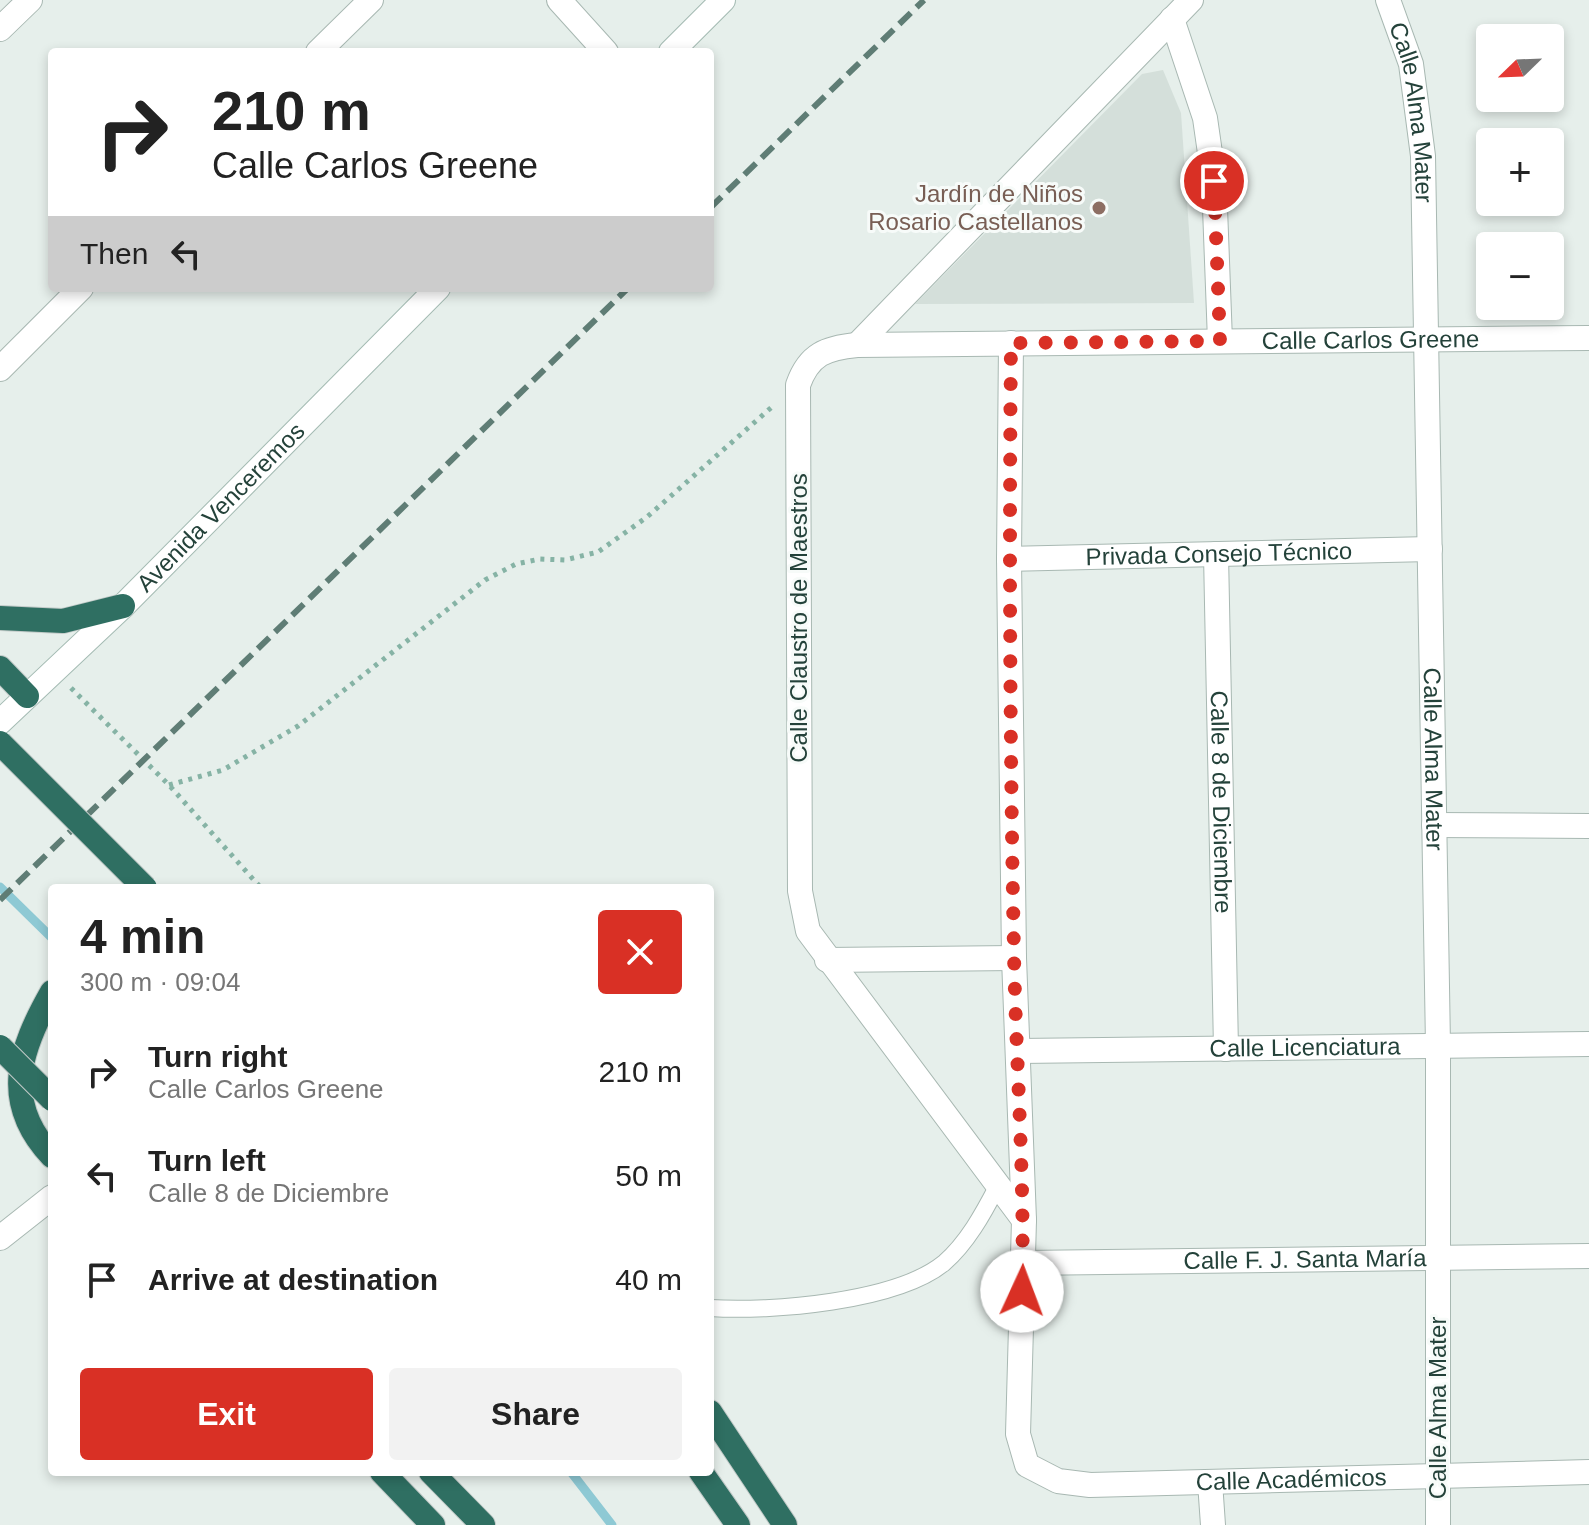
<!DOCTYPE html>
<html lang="en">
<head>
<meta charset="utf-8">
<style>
	body { margin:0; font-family:Helvetica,sans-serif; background:#f2f2f2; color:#222; height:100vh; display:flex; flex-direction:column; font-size:30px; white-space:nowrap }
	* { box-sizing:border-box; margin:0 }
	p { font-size:26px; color:#767676 }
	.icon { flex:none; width:44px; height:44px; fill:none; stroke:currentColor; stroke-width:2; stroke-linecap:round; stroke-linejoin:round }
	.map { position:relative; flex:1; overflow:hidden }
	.sheet { position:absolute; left:48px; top:884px; width:666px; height:592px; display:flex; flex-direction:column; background:#fff; border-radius:8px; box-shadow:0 4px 12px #0003 }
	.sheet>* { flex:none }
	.guide { position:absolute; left:48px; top:48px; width:666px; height:244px; border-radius:8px; box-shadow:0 4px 12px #0003; background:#fff; color:#222; overflow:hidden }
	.needle { width:52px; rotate:247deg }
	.controls { position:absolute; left:1476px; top:24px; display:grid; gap:16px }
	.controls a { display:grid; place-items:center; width:88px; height:88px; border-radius:8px; background:#fff; box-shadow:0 4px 12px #0003; font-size:40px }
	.pin { position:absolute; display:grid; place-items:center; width:68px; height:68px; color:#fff; margin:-34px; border:4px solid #fff; border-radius:50%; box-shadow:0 2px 8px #0007 }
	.me { position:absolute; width:88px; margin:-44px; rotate:2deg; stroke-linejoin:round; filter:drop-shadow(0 0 6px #0008) }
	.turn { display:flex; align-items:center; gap:28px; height:168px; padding:0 32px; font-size:36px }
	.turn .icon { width:104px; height:104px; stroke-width:2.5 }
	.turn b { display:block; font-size:56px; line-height:68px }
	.then { display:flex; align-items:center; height:76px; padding:0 32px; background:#0003; gap:16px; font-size:30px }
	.round { display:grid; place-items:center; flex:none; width:84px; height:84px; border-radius:8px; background:#f2f2f2 }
	.overview { display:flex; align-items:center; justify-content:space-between; height:136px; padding:0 32px }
	h1 { font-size:48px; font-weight:700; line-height:60px }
	.primary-button { display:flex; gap:16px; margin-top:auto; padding:16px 32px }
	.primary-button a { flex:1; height:92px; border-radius:8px; background:#d93025; color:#fff; font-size:32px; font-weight:700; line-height:92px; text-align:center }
	.primary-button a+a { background:#f2f2f2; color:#222 }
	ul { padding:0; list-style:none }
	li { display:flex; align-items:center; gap:24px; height:104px; padding:0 32px }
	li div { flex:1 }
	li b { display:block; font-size:30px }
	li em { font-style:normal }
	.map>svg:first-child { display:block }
	.built { fill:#d4dfda }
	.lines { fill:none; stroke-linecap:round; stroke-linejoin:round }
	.stream { stroke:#8ec9d4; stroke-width:9 }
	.lane-casing { stroke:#a8b8b2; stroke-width:18 }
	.street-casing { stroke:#a8b8b2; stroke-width:26 }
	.secondary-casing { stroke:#a4bbb3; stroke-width:26 }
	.highway-casing { stroke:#c2cac8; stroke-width:26 }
	.path { stroke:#86b3a5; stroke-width:5; stroke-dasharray:4 6; stroke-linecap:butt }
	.lane { stroke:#fff; stroke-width:16 }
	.street { stroke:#fff; stroke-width:24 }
	.secondary { stroke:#fff; stroke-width:24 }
	.highway { stroke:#2f6f62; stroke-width:24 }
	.rail { stroke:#5f7d75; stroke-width:6; stroke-dasharray:16 8; stroke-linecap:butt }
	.highway-bridge-casing { stroke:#c2cac8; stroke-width:26; stroke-linecap:butt }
	.highway-bridge { stroke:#2f6f62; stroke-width:24 }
	.route { stroke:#d93025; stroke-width:14; stroke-dasharray:0 25.2 }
	.education-dot { fill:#8d6e63; stroke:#f7fbf9; stroke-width:3 }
	.labels { text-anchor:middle; stroke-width:6; stroke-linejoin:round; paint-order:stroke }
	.street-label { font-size:24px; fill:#24423a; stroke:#f7fbf9 }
	.education-label { font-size:24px; fill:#785e54; stroke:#f7fbf9; text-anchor:end }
</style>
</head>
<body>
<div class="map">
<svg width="1589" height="1525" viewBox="0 0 1589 1525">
	<rect width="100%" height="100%" fill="#e6efeb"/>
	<path class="built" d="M1163 70 1181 113 1194 303 915 304 1142 74Z"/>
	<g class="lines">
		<path class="stream" d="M0 887 52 938
			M571 1472 612 1525"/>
		<defs>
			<path id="lane" d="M710 1308C771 1312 896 1302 944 1263 967 1243 983 1214 997 1187"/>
			<g id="street">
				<path d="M559 0 606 52"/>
				<path id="s1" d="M1388 0 1411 64 1423 156 1438 1046V1525"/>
				<path d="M1172 19 1205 118 1214 181 1220 341"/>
				<path d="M0 29 30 0"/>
				<path d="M318 52 371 0"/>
				<path id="s2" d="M1011 343 1009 559 1014 958 1024 1220 1018 1434 1027 1465 1058 1481 1090 1485 1589 1472"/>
				<path d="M857 345 1191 0"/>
				<path d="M0 369 81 288"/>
				<path id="s3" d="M1216 554 1226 1049"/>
				<path id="s4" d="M1009 559 1430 549"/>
				<path d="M1434 825 1589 826"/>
				<path d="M827 960 1014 958"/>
				<path id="s5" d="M1019 1051 1589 1044"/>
				<path id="s6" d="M1024 1220 808 931 800 891 798 385C809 354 826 348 857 345L1589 338"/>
				<path d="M0 1238 52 1197"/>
				<path id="s7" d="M1023 1263 1589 1256"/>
				<path d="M1210 1482 1213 1525"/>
			</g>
			<g id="secondary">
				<path d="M671 52 723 0"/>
				<path id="s8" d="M0 722 123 606 438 288"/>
			</g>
			<path id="highway" d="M0 618 63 621 123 606
				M0 668 27 696
				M52 992C19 1050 1 1102 52 1156
				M710 1412 785 1525
				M382 1472 433 1525
				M431 1472 483 1525
				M701 1472 738 1525"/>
		</defs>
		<use href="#lane" class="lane-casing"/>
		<use href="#street" class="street-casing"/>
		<use href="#secondary" class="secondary-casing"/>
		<use href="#highway" class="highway-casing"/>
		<path class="path" d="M71 688 169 785 261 888
			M169 785 223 770 298 726 485 580 516 564 540 559 565 560 598 552 647 517 773 406"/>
		<use href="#lane" class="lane"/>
		<use href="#street" class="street"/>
		<use href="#secondary" class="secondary"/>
		<use href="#highway" class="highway"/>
		<path class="rail" d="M710 208 924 0
			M0 900 628 288"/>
		<defs>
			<path id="highway-bridge" d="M0 743 145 888
				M0 1047 52 1099"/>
		</defs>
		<use href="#highway-bridge" class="highway-bridge-casing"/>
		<use href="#highway-bridge" class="highway-bridge"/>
	</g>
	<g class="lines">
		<path class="route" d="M1022 1291C1025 1178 1016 1066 1014 953 1010 750 1009 547 1011 343L1220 341 1214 181"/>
	</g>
	<circle class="education-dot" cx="1099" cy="208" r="8"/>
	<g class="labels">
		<g class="street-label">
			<text dy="8" stroke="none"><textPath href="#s1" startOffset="116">Calle Alma Mater</textPath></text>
			<text dy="8" stroke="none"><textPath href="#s6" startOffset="1498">Calle Carlos Greene</textPath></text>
			<text dy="8" stroke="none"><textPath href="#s8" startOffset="308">Avenida Venceremos</textPath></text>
			<text dy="8" stroke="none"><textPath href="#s4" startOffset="210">Privada Consejo Técnico</textPath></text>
			<text transform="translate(799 618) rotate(-90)" y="8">Calle Claustro de Maestros</text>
			<text dy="8" stroke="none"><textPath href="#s1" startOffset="764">Calle Alma Mater</textPath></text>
			<text dy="8" stroke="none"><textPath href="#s3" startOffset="248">Calle 8 de Diciembre</textPath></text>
			<text dy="8" stroke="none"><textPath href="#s5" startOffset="286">Calle Licenciatura</textPath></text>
			<text dy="8" stroke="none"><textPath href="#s7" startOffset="282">Calle F. J. Santa María</textPath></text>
			<text transform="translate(1438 1408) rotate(-90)" y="8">Calle Alma Mater</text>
			<text dy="8" stroke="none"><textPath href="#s2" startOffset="1392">Calle Académicos</textPath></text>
		</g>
		<g class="education-label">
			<text x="1083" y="202">Jardín de Niños<tspan x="1083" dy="28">Rosario Castellanos</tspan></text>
		</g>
	</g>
</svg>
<div class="controls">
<a><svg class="needle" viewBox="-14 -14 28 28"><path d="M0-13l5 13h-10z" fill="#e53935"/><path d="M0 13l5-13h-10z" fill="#767676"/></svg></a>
<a>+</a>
<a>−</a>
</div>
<div class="pin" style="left:1214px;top:181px;background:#d93025"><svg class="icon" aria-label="arrive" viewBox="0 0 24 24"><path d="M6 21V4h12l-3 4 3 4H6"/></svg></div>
<svg class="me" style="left:1022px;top:1291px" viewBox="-20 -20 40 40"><circle r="19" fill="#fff"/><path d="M0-13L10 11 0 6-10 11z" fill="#d93025"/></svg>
<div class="guide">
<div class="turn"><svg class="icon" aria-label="right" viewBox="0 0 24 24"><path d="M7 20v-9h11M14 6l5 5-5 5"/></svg><div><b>210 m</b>Calle Carlos Greene</div></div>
<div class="then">Then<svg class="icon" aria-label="left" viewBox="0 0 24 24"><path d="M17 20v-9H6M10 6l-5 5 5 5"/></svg></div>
</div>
<section class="sheet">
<div class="overview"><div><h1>4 min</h1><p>300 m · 09:04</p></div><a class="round" style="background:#d93025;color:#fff"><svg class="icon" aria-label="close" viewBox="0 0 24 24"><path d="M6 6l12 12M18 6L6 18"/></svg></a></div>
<ul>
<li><svg class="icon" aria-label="right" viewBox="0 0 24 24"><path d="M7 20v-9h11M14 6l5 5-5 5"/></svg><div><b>Turn right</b><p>Calle Carlos Greene</p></div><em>210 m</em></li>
<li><svg class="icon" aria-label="left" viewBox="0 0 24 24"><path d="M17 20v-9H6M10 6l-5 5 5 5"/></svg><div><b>Turn left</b><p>Calle 8 de Diciembre</p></div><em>50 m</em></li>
<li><svg class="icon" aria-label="arrive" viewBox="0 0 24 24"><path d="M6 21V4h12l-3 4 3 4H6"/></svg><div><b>Arrive at destination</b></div><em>40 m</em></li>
</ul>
<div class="primary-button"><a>Exit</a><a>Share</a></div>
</section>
</div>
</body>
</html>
